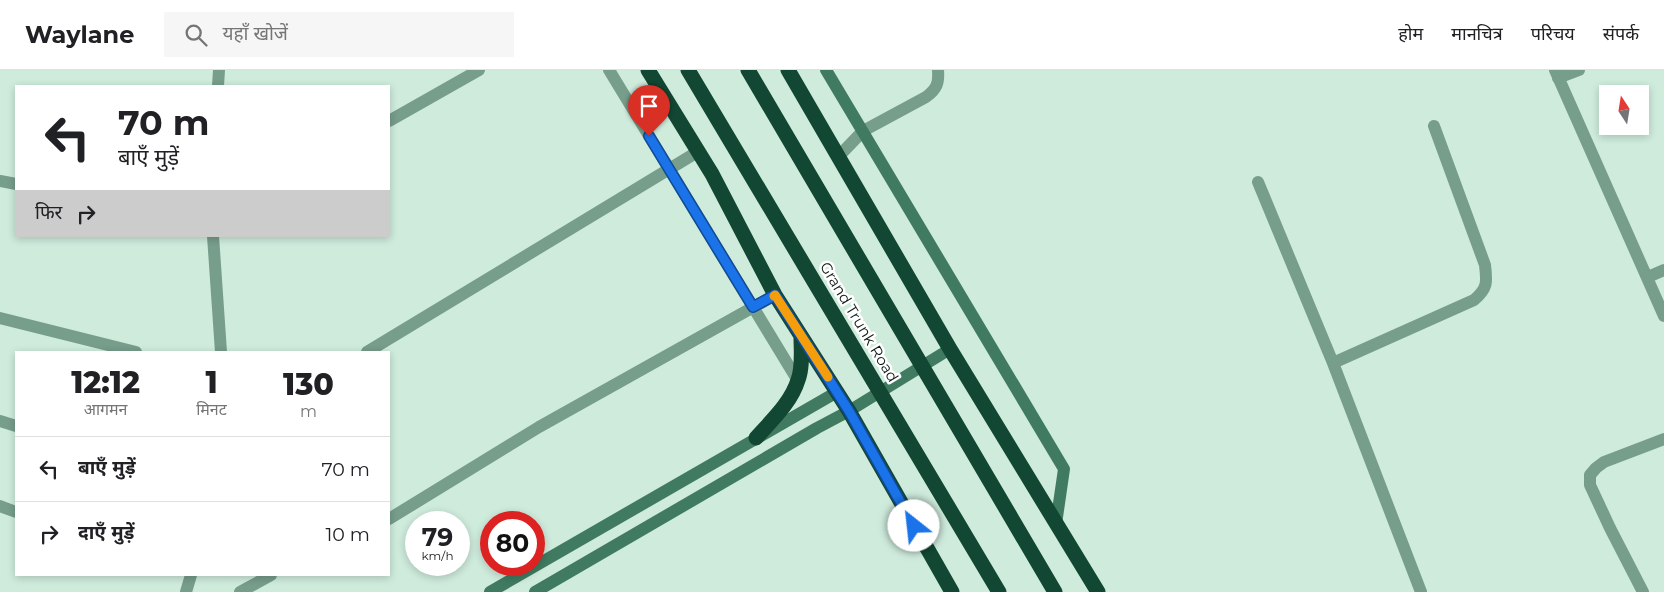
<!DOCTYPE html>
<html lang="hi">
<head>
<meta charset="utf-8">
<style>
	body { margin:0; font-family:Montserrat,"Noto Sans Devanagari",sans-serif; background:#f6f6f6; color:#202124; height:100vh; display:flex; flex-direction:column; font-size:19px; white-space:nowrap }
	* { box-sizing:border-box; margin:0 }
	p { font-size:16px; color:#757577 }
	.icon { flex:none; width:28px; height:28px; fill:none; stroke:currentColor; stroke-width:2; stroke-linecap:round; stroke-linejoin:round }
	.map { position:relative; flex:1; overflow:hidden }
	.drawer { position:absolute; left:15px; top:281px; width:375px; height:225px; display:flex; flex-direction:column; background:#fff; border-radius:0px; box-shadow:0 2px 8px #0003 }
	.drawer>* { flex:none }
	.guide { position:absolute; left:15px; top:15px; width:375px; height:152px; border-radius:0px; box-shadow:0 2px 8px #0003; background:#fff; color:#202124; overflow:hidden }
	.needle { width:32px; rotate:348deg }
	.buttons { position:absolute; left:1599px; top:15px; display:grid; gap:10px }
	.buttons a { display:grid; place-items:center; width:50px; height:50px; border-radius:0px; background:#fff; box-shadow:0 2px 8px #0003; font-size:25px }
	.speed { position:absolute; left:405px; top:441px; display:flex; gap:10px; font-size:25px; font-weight:700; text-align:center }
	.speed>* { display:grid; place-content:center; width:65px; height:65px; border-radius:50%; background:#fff; box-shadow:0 2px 8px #0003; line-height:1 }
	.speed small { font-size:12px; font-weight:400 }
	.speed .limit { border:8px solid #d22; background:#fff; color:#111 }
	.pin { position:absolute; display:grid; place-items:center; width:42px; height:42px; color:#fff; margin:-51px -21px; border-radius:50% 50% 50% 0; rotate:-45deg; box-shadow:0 0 5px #0007 }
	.pin .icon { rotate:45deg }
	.me { position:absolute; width:55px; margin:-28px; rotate:331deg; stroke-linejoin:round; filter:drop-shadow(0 0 4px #0008) }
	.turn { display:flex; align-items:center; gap:18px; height:105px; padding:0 20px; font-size:22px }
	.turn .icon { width:65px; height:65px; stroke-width:2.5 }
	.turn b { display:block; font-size:35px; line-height:42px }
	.then { display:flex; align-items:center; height:48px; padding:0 20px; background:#0003; gap:10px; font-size:19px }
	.eta { display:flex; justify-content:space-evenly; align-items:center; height:85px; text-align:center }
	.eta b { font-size:30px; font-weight:800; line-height:35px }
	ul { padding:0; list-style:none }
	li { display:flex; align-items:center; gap:15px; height:65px; padding:0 20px; border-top:1px solid #e0e0e0 }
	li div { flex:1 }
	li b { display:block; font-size:19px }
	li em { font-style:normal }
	header { display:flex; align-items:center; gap:30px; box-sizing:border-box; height:70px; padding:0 25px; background:#fff; border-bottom:1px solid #e0e0e0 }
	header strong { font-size:24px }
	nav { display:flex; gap:28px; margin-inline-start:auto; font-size:18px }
	.search { width:350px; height:45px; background:#f6f6f6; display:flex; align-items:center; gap:12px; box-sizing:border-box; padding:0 18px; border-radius:0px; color:#757577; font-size:19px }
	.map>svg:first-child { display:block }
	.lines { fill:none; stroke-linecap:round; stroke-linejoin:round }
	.street { stroke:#779d8b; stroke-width:12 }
	.secondary { stroke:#407b61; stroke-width:12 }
	.highway { stroke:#114733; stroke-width:15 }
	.highway-bridge { stroke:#114733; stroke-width:15 }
	.route-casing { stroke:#114b97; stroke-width:12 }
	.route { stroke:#1a73e8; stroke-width:9 }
	.slow { stroke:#f59e0b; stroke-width:9 }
	.labels { text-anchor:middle; stroke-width:5; stroke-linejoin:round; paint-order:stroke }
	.street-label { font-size:15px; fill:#0c1712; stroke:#fff }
</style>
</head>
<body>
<header>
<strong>Waylane</strong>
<div class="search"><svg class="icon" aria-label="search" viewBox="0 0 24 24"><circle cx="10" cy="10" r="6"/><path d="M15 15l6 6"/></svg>यहाँ खोजें</div>
<nav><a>होम</a><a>मानचित्र</a><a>परिचय</a><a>संपर्क</a></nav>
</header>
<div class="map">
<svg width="1664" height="522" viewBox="0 0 1664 522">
	<rect width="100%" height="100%" fill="#ceebdc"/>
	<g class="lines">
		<path class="street" d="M609 0 798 311
			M1555 0 1664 246
			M1558 8 1579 0
			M218 16 219 0
			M389 51 479 0
			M838 87 863 61 926 27C937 19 939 13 938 0
			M0 111 16 114
			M1258 112 1333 293 1421 522
			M213 166 221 282
			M1648 207 1664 200
			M0 248 136 282
			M367 282 699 81
			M1333 293 1474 230C1488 218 1487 212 1485 195L1434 56
			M0 351 16 356
			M0 436 16 442
			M389 449 539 357 775 225
			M186 522 191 505
			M240 522 271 505
			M1643 522 1610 458 1590 415V405L1596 398 1604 392 1664 369"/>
		<path class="secondary" d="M826 0 1064 399 1056 454
			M490 522 837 322
			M535 522 817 358 849 341 950 279"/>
		<path class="highway" d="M648 0 712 104 775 225 849 341 952 522
			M788 0 950 279 1098 522
			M756 368C771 351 791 333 798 310 803 297 801 281 801 267"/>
		<path class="highway-bridge" d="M688 0 999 522
			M748 0 1055 522"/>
	</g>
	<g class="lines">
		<defs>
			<path id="route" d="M649 66 753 237 775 225 849 341 914 456"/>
		</defs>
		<use href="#route" class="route-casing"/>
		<use href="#route" class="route"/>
		<path class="slow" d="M774 226 775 225 828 307"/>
	</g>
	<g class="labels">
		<g class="street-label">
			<text transform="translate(859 252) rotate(59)" y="5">Grand Trunk Road</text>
		</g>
	</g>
</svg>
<div class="buttons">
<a><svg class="needle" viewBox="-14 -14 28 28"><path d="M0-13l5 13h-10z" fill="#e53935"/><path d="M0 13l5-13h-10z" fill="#757577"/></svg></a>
</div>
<div class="speed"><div>79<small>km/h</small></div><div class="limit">80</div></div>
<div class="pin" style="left:649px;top:66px;background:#d93025"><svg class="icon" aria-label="arrive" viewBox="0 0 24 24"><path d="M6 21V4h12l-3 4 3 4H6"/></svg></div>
<svg class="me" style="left:914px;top:456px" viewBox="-20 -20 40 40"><circle r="19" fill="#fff"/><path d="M0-13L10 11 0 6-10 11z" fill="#1a73e8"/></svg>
<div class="guide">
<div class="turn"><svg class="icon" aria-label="left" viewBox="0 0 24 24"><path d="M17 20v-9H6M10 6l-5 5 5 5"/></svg><div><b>70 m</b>बाएँ मुड़ें</div></div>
<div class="then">फिर<svg class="icon" aria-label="right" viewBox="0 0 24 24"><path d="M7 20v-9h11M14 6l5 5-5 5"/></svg></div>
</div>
<section class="drawer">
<div class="eta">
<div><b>12:12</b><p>आगमन</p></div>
<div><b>1</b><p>मिनट</p></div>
<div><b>130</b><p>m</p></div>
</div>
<ul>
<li><svg class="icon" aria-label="left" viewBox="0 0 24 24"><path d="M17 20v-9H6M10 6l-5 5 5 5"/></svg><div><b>बाएँ मुड़ें</b></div><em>70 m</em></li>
<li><svg class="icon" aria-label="right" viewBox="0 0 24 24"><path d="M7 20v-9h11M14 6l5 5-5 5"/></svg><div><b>दाएँ मुड़ें</b></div><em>10 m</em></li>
</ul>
</section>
</div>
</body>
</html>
